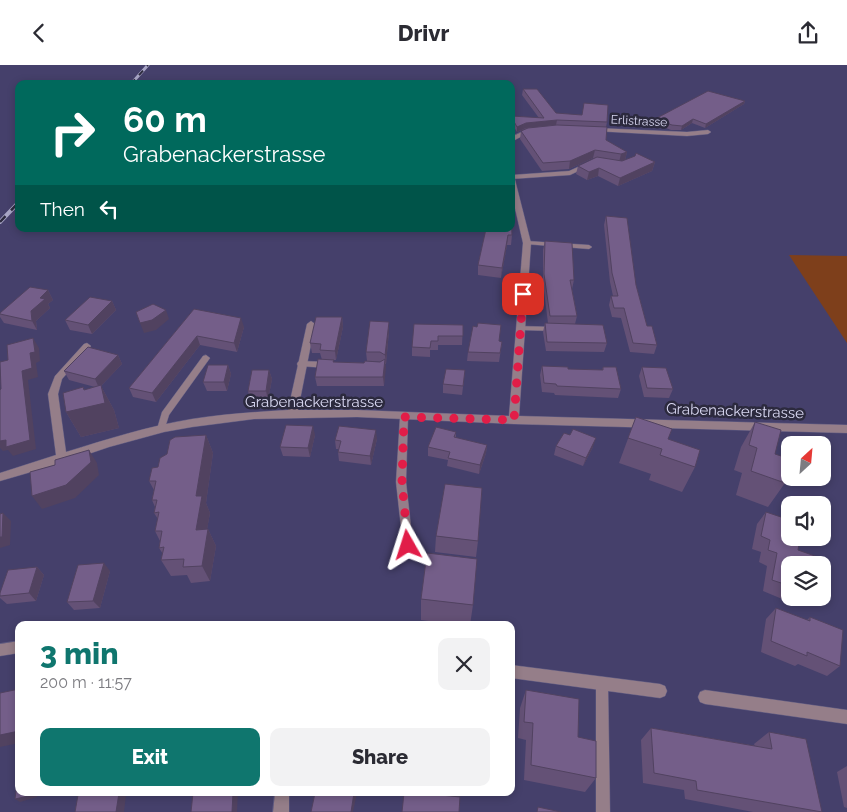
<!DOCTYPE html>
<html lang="en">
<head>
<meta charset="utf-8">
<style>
	body { margin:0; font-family:Raleway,sans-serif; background:#f2f2f3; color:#2b2b33; height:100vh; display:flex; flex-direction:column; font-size:19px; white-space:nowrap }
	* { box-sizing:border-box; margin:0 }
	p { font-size:16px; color:#7c7c81 }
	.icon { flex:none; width:28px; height:28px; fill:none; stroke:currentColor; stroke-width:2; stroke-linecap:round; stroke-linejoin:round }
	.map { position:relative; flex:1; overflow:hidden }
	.side { position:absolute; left:15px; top:556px; width:500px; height:175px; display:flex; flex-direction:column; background:#fff; border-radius:10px; box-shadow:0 2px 8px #0003 }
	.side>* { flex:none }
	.hud { position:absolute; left:15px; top:15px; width:500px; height:152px; border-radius:10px; box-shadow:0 2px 8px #0003; background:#00695c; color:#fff; overflow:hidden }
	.needle { width:32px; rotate:26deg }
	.controls { position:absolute; left:781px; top:371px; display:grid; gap:10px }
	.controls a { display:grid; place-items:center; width:50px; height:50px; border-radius:10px; background:#fff; box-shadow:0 2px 8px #0003; font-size:25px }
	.pin { position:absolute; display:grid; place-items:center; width:42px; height:42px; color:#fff; margin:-21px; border-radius:10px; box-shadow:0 2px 8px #0006 }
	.me { position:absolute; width:55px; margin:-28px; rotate:354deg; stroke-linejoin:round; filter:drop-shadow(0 0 4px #0008) }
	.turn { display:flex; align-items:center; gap:18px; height:105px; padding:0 25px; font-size:22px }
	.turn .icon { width:65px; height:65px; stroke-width:2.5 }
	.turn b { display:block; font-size:35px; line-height:42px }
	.then { display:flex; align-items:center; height:48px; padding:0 25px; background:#0003; gap:10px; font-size:19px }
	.round { display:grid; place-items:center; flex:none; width:52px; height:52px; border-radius:10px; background:#f2f2f3 }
	.summary { display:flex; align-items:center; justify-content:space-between; height:85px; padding:0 25px }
	h1 { font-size:30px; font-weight:800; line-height:38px; color:#0f766e }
	.cta { display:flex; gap:10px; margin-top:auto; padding:10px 25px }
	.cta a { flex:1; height:58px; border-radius:10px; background:#0f766e; color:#fff; font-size:20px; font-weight:800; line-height:58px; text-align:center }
	.cta a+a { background:#f2f2f3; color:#2b2b33 }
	header { display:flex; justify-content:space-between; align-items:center; height:65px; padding:0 25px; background:#fff; font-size:22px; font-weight:800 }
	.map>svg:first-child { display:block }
	.green { fill:#7e3f1b }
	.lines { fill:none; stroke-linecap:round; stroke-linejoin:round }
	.service-casing { stroke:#605c83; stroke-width:1 }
	.minor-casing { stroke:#605c83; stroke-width:1 }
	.service { fill:#957e89; fill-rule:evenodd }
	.minor { fill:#957e89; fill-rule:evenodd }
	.rail-far1-casing { stroke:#a9a6c6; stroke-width:3 }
	.rail-casing { stroke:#a9a6c6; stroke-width:4 }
	.rail-far1 { stroke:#2c2a3e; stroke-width:2; stroke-dasharray:6; stroke-linecap:butt }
	.rail { stroke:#2c2a3e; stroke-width:2.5; stroke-dasharray:8; stroke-linecap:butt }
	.wall { fill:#645176 }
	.shaded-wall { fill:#514260 }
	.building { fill:#745e89; stroke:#514260 }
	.route { stroke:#e11d48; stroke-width:9; stroke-dasharray:0 16.2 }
	.labels { text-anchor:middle; stroke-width:5; stroke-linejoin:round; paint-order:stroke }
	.far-street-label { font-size:12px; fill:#dad9f3; stroke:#2c2a3e }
	.street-label { font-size:15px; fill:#dad9f3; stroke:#2c2a3e }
</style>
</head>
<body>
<header><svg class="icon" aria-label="back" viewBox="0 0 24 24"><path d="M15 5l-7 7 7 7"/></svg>Drivr<svg class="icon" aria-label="share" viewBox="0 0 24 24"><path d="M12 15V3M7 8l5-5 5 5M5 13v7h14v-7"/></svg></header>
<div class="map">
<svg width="847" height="747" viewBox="0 0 847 747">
	<rect width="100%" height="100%" fill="#45406b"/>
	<path class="green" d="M789 190 847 191V278Z"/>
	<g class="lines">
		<defs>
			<path id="service" d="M596 63 687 67 708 65 711 67 708 69 687 71 594 66V64Z
				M587 98 589 99V101L570 110 511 114 512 110 569 106Z
				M527 176 589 180 592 182 589 184 525 179V177Z
				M517 261 555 262 559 264 555 266 520 265H517Z
				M206 290 210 293 169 350 164 366H158L157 364 162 347 203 291Z
				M301 296 328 297 332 300 328 303 298 301 297 299 298 297Z
				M404 349 408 352 406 417 413 480 412 483 408 484 404 483 403 480 396 417 400 352Z
				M602 612 606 614 608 618 610 747H596V618L598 614Z"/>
			<path id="minor" d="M526 65 529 67 528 68 511 77V72Z
				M511 109 514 111 531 178 519 351 847 360V368L514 359 357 352 254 354 192 362 164 367 109 382 62 398 0 416V408L56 390 48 329 55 311 84 279 87 278 91 281 62 314 58 329 66 387C108 374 149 361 192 354 224 349 256 347 288 345L307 259 311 256 315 259 298 345H357L509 351 523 178 511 126Z
				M19 576V588L0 591V579Z
				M511 600 660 619 665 621 667 626 665 631 660 633 511 613Z
				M705 625 847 645V659L705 639 700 637 698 632 700 627Z
				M275 728H289V747H273Z"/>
		</defs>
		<use href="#service" class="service-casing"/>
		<use href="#minor" class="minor-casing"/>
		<use href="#service" class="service"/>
		<use href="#minor" class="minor"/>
		<defs>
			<path id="rail-far1" d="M131 19 148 0"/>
			<path id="rail" d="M0 157 19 137"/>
		</defs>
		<use href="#rail-far1" class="rail-far1-casing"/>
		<use href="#rail" class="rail-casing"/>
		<use href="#rail-far1" class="rail-far1"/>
		<use href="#rail" class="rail"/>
	</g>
	<path class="wall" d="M523 24 556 48 607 57 606 62V75L627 87 625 95 655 97 652 106 618 121 598 111 587 115 576 109 578 101 595 94 593 93 569 104 542 106 520 74 521 66 527 63 517 67 511 57V51L539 53 522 30Z
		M745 36 744 39 705 63 692 58 681 65H671L654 58 655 54Z
		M606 151 636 220 647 261 657 280 654 289 630 287 621 253 612 252 609 240 611 231H613L610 217 604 160Z
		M485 164H511L512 170 511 180H507L501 213 478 210V200L485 170Z
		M545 176 574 215 572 224 577 251 575 259 607 278 604 287 546 286 543 267 545 258H548L543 218V185Z
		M48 225 53 235 48 239 50 243 36 256 37 265 4 258 0 252V248Z
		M112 236 116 245 92 269 70 265 65 255Z
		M194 244 244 262 237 287 200 280 156 337 133 332 129 323Z
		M342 252 343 262 336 295H326L334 297 364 298 381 296H367L366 287 389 257V266L386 299H385L384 321H317L315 312 322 295 320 288H312L310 278Z
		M463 260 462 280H438V285H430V292L412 291V282Z
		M499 276 502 277 499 297 467 296 468 287Z
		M118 290 122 299 101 321 114 345 119 363 81 372 66 347 83 322 85 325 95 322 69 315 64 306Z
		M228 300 231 309 227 326H207L203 317Z
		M542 301 568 304 602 305 603 302 621 324 618 333 555 330 554 328 542 327 540 310Z
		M642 302 673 324 669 333 644 332 639 311Z
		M269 305 272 314 268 335H250L248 326Z
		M464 314 462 330 443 328V319Z
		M636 352 668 374 695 402 682 427 649 415 651 409 619 398Z
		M755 357 775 389 785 418 768 442 736 430 742 408 734 405 741 382Z
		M456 367V373L487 380 486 388 479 409 447 401 448 395 428 391V382Z
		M206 370 213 388 206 438 210 448 207 464H208L216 481 210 516 191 518 187 510 171 511 161 495 163 489 159 483 160 476 155 466 158 454 154 448 155 442 152 435 154 425 149 416 158 402Z
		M315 370 310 392 283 391 280 382Z
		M570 370 593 382 583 401 554 390 556 381Z
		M377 374 371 400 339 396 338 387 339 384H336L335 375Z
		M766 447 790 500V532H807L799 541 763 526 767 501 759 497 761 487 752 484 757 459Z
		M436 471 478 476 476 492 435 487Z
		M37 502 44 510 36 536 7 539 0 533V531Z
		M110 506 100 543 74 545 67 537Z
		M421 534 473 540 470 560H458L421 555Z
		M776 543 807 555 810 552 840 601 827 611 798 599 795 601 761 587 766 554Z
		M526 625 578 672 596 713 585 727 524 715 526 675 518 673 520 643Z
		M651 663 755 681 754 679 769 667 822 747H753L685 734 684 725 643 718 641 675Z
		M847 701V743L844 742 837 707Z"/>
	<path class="shaded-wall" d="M745 36 744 39 705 63 706 59Z
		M693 54 692 58 681 65 682 61Z
		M557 55 556 60 526 63 517 67V62L526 58Z
		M595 85 593 93 569 104 570 96Z
		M627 87 625 95 619 97 621 89Z
		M655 97 652 106 618 121 620 113Z
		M599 103 598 111 587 115 589 107Z
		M508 170 507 180 501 213 502 203Z
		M48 225 53 235 48 239 50 243 36 256 37 265 32 256 31 246 40 233Z
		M112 236 116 245 92 269 88 260Z
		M166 245 169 254 156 265 144 268 140 258Z
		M342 252 343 262 336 295 335 286Z
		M241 253 244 262 237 287 234 278Z
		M389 257V266L386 299 385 290Z
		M197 271 200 280 156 337 152 328Z
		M33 273 39 283 40 296 36 298 38 312 28 315 36 384 13 391 8 385 3 386 0 383V376L22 306 30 288Z
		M118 290 122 299 101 321 114 345 119 363 81 372 66 347 84 325 83 322 93 340 99 323 95 314Z
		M385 294 386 303 384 321 383 312Z
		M228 300 231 309 227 326 224 317Z
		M269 305 272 314 268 335 266 326Z
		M313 361 315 370 310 392 308 383Z
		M376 365 377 374 371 400 370 391Z
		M206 370 213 388 206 438 210 448 204 482 196 465V431Z
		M596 373 593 382 583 401 586 393Z
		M487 380 486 388 479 409 480 400Z
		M89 385 97 398 99 410 75 433 42 444 32 431Z
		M3 448 11 456 10 480 0 483V472Z
		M208 464 216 481 210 516 202 501Z
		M104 498 110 506 100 543 93 536Z
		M37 502 44 510 36 536 29 528Z
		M19 666V678L0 682V670Z
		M33 728H38L37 732 20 737 15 734Z
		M119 728H122L126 730 124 747H116Z
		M233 728H238L237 747H232Z
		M354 728H357L353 747H351Z"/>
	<path class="building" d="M523 24H537L556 48 582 50 584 38 608 40 607 57 557 55 526 58 517 62 511 51 544 53Z
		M708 26 745 36 706 59 693 54 682 61 672 60 655 54Z
		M557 60 607 62 606 75 627 87 621 89 595 85 570 96 543 98 521 66 528 63Z
		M636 88 655 97 620 113 599 103 589 107 578 101 597 92 622 96 635 91Z
		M511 149 512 170H508L502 203 478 200 486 164H511Z
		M606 151 627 153 636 220 647 261H652L657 280 633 278 624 243H614L611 231H618L612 208Z
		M545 176 572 178 574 215H570L577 251H550L544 209Z
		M30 222 48 225 40 233 45 234 31 246 32 256 0 249V248Z
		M90 232 112 236 88 260 65 255Z
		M153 239 166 245 152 255 140 258 136 247Z
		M194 244 241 253 234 278 197 271 152 328 129 323Z
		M316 252H342L335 286 320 285 321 279 310 278Z
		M370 256 389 257 385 290 380 287H366Z
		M478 258 501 260 499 276 502 277 500 288 468 287 473 261 477 262Z
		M545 258 603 260 607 278 547 277Z
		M414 259 463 260V271H438V276H431L430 283 412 282Z
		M33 273 35 287 30 288 32 303 22 306 30 375 6 382V375L0 376V325L1 324 0 297 8 295 7 280Z
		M88 282 118 290 95 314 64 306Z
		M318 294 334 295 333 297 364 298 365 296 380 297 385 294 383 312H315Z
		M208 300H228L224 317H203Z
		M542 301 568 302V304L603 305V302H616L621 324 557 321 556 319 544 318Z
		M642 302 666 303 673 324 647 323Z
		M446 304 465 305 463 321 443 319Z
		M252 305H269L266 326H248Z
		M101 320 105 338 66 347 63 328 83 322 84 325Z
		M636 352 672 364 668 374 700 385 695 402 660 390 662 384 628 373Z
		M755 357 781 365 775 389 790 394 785 418 751 406 757 383 749 380Z
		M286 360 313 361 308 383 280 382Z
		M339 361 376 365 370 391 338 387 341 376 335 375Z
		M436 362 456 367 454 372 487 380 480 400 448 393 450 387 428 382Z
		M573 364 596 373 586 393 556 381 564 368 570 370Z
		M206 370 196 431H202L196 465 208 464 202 501 183 502 184 494 161 495 164 482 159 483 162 466H155L159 447 154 448 157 435H152L156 416H149L152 403 158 402 160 393 167 389 170 375 175 372Z
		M89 385 91 397 66 420 32 431 30 407 55 400V395Z
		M445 419 482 423 478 476 436 471Z
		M766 447 790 455V472H800L798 485 815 491 814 500H790V521L772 515 777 488 768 485 770 475 761 471Z
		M3 448 2 472H0V449Z
		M427 488 477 494 473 540 421 534Z
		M104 498 93 536 67 537 78 500Z
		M37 502 29 528 0 531V528L8 505Z
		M776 543 810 556V552L843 565 840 601 807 587V591L771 576Z
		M19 624V666L0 670V628Z
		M526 625 579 634 578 672 596 676V713L531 700 533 658 524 657Z
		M651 663 772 684 769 667 806 674 822 747 697 725 696 716 654 708Z
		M19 717V728H33V730L15 734 17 718Z
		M101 728H119L116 747H75L78 730Z
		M193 728H233L232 747H191Z
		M315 728H354L351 747H311Z
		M404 728H422L460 732 459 747H402Z
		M538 742 561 747H537Z"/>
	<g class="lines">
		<path class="route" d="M408 480 402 417 404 352 514 355 523 229"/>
	</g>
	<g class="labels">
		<g class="far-street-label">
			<text transform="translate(639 56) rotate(3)" y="4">Erlistrasse</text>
		</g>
		<g class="street-label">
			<text x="314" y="342">Grabenackerstrasse</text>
			<text transform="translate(735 346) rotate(2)" y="5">Grabenackerstrasse</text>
		</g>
	</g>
</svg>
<div class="controls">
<a><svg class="needle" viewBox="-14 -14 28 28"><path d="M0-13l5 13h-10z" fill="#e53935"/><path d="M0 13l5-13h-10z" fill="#7c7c81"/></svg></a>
<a><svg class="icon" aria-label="sound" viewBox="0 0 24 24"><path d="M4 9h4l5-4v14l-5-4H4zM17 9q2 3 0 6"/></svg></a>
<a><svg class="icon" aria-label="layers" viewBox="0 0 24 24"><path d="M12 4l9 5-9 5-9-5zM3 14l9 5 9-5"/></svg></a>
</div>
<div class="pin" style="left:523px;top:229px;background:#d93025"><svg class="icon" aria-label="arrive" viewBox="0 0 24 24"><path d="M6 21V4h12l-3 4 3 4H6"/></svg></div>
<svg class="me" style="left:408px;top:480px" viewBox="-20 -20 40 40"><path d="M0-17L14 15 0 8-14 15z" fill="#e11d48" stroke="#fff" stroke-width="4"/></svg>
<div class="hud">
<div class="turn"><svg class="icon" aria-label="right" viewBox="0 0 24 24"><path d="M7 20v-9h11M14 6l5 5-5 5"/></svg><div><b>60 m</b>Grabenackerstrasse</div></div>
<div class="then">Then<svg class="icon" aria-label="left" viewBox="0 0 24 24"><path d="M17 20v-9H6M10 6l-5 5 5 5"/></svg></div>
</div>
<section class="side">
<div class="summary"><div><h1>3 min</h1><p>200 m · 11:57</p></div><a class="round"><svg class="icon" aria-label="close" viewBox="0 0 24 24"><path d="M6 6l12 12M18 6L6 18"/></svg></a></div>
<div class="cta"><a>Exit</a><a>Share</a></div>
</section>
</div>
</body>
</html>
